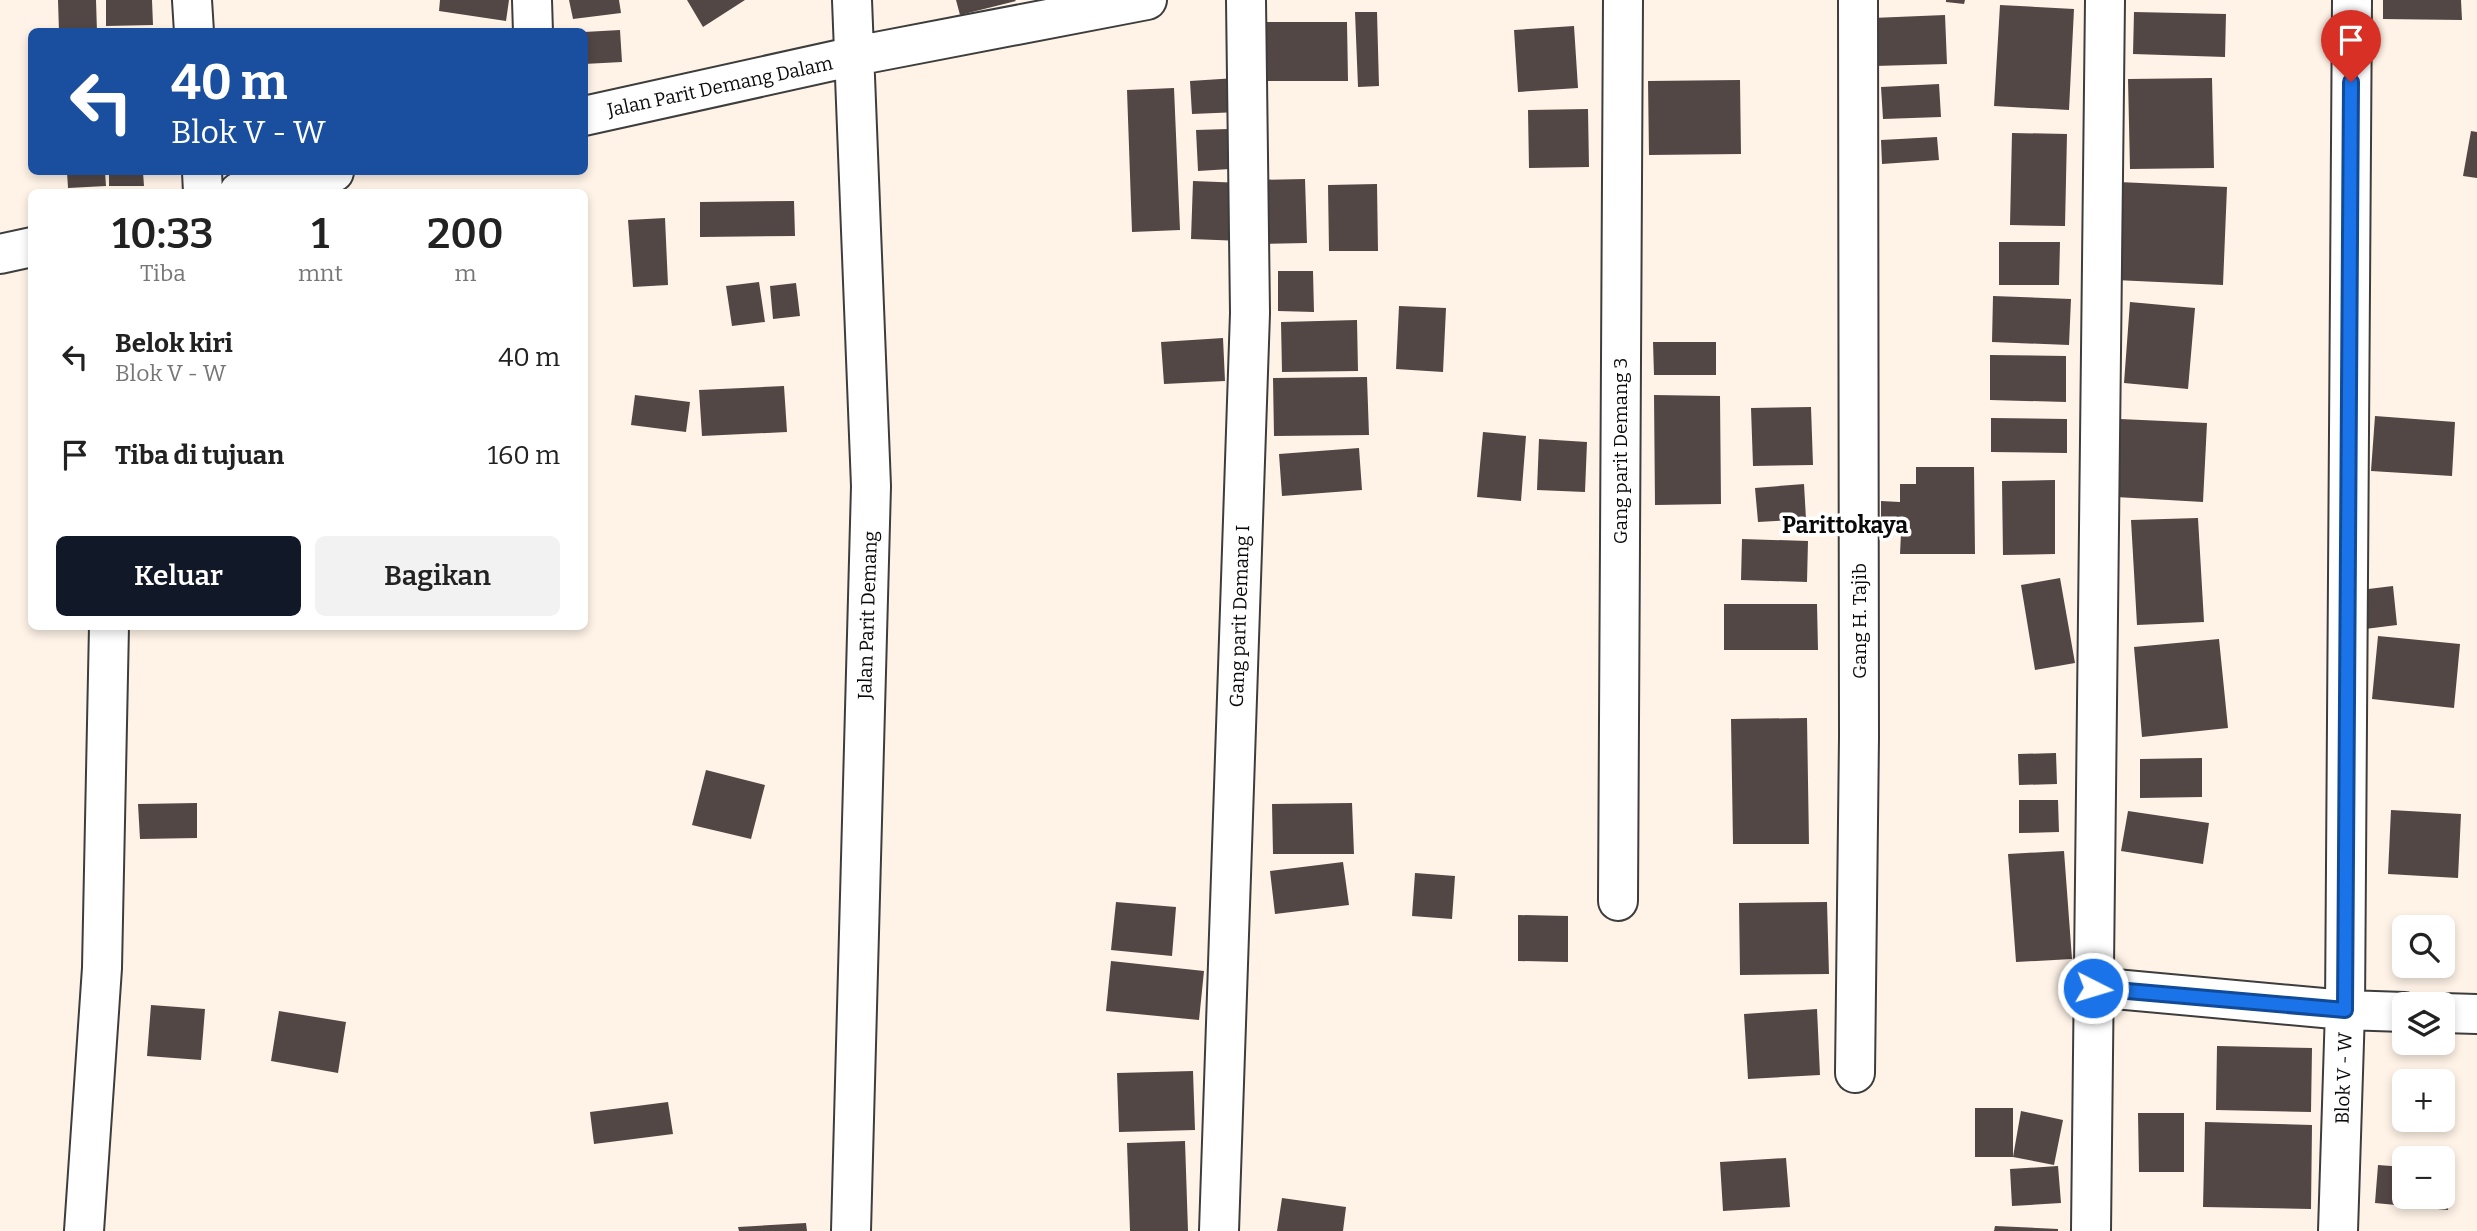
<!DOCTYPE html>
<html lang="id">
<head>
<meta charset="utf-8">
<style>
	body { margin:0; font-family:Bitter,serif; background:#f2f2f2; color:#222; height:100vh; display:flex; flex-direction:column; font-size:26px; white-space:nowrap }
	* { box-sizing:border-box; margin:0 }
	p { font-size:23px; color:#767676 }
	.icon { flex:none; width:38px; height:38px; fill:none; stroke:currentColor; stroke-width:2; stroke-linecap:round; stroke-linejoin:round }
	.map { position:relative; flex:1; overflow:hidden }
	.sheet { position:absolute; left:28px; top:189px; width:560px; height:441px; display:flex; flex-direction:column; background:#fff; border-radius:10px; box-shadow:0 4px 10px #0003 }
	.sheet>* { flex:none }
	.hud { position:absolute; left:28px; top:28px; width:560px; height:147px; border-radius:10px; box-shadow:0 4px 10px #0003; background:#1a4fa0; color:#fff; overflow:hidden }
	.buttons { position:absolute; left:2392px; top:915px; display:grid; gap:14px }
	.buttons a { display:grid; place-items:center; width:63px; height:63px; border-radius:10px; background:#fff; box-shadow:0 4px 10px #0003; font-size:35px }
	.pin { position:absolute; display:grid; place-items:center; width:60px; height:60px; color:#fff; margin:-72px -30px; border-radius:50% 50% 50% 0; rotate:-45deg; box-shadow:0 0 7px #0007 }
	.pin .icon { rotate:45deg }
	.me { position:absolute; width:77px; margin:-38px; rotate:95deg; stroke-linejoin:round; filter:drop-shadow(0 0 5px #0008) }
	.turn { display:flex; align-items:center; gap:24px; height:147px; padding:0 28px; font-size:32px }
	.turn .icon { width:91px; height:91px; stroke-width:2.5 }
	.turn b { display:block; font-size:49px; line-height:60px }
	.eta { display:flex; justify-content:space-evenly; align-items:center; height:119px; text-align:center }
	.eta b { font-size:42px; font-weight:600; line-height:49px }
	.button { display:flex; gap:14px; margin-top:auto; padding:14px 28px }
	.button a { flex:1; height:80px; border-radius:10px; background:#111827; color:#fff; font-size:28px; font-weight:600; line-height:80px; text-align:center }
	.button a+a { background:#f2f2f2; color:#222 }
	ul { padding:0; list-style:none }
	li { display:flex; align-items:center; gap:21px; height:98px; padding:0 28px }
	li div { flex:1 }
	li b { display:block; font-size:26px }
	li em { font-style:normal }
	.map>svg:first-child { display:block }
	.building { fill:#534745 }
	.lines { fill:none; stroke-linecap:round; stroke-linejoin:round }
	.street-casing { stroke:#3d3d3d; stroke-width:42 }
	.street { stroke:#fff; stroke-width:38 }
	.route-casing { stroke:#114b97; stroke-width:18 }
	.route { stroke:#1a73e8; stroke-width:12 }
	.labels { text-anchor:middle; stroke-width:7; stroke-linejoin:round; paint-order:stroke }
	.street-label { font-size:19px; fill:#0a0a0a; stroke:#fff }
	.quarter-label { font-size:23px; font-weight:bold; fill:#0a0a0a; stroke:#fff }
</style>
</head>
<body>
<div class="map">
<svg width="2477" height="1231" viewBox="0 0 2477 1231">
	<rect width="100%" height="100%" fill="#fff3e7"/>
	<path class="building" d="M58 0H96L97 32H59Z
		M106 0H152L153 25 106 26Z
		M440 0H509L506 21 439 11Z
		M569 0H619L621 13 573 19Z
		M687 0H745L703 27Z
		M956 0H1015L1016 1 960 15Z
		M1946 0H1965L1964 4 1946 2Z
		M2383 0H2461L2462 20 2383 19Z
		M2000 5 2074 9 2069 110 1994 106Z
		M1355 12H1377L1379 86 1358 87Z
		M2134 12 2226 14 2225 57 2133 54Z
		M1945 15 1947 64 1874 66 1872 18Z
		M1263 22H1347L1348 81H1263Z
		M1574 26 1578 88 1518 92 1514 30Z
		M620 30 622 62 584 64V32Z
		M1236 78 1239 112 1192 114 1190 81Z
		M2212 78 2214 168 2130 169 2128 79Z
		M1740 80 1741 154 1649 155 1648 81Z
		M1939 84 1941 117 1883 119 1881 87Z
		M1174 88 1180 230 1132 232 1127 90Z
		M1588 109 1589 167 1529 168 1528 110Z
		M1228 129 1230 169 1198 171 1196 130Z
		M2471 131 2477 132V178L2463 176Z
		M2012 133 2067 134 2065 226 2010 225Z
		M1937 137 1939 160 1882 164 1881 140Z
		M67 172H105L106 186 68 188Z
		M109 172H143L144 186H109Z
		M1305 179 1307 243 1254 244 1252 180Z
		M1193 181 1244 183 1242 241 1191 239Z
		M2119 182 2227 187 2223 285 2115 280Z
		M1377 184 1378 251H1329L1328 185Z
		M794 201 795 236 700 237V202Z
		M665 218 668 285 633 287 628 220Z
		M1999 242H2060L2059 285H1999Z
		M1278 271H1313L1314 312 1278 311Z
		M759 282 765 322 732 326 726 286Z
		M796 283 800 316 773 319 770 286Z
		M1993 296 2071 299 2069 345 1992 342Z
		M2130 302 2195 308 2188 389 2124 383Z
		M1399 306 1446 308 1443 372 1396 369Z
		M1357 320 1358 371 1282 372 1281 322Z
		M1223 338 1225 381 1164 384 1161 342Z
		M1653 342H1716V375H1654Z
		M1990 355 2066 356V402L1990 400Z
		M1367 377 1369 435 1274 436 1273 378Z
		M784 386 787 432 702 436 699 390Z
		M635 395 690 402 686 432 631 425Z
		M1654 395 1720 396 1721 504 1655 505Z
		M1811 407 1813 465 1753 466 1751 408Z
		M2375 416 2455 422 2452 476 2371 471Z
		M1991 418 2067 419V453L1991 452Z
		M2120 419 2207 423 2203 502 2116 497Z
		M1483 432 1526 436 1521 501 1477 497Z
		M1539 439 1587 442 1585 492 1537 490Z
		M1359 448 1362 490 1282 496 1279 454Z
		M1916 467H1974L1975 554H1900L1901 533H1881V501L1900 502V484H1916Z
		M2055 480V554L2003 555 2002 481Z
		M1804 484 1806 519 1758 522 1755 488Z
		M2198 518 2204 622 2137 625 2131 520Z
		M1742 539 1808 541 1807 582 1741 580Z
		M2060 578 2075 663 2035 670 2021 585Z
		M2393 586 2397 625 2365 629 2360 590Z
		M1724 604H1817L1818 650H1724Z
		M2378 636 2460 644 2454 708 2372 699Z
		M2219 639 2228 728 2142 737 2134 647Z
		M1807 718 1809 844H1733L1731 719Z
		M2056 753 2057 784 2019 785 2018 754Z
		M2202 758V797L2140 798V759Z
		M706 770 765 785 751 839 692 825Z
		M2019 800H2058L2059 832 2019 833Z
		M197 803V838L140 839 138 804Z
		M1352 803 1354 854H1273L1272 804Z
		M2391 810 2461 814 2458 878 2388 874Z
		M2128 811 2209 823 2203 864 2121 851Z
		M2064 851 2072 959 2016 962 2008 854Z
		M1343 862 1349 905 1275 914 1270 871Z
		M1415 873 1455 876 1452 919 1412 916Z
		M1116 902 1176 907 1172 956 1111 950Z
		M1827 902 1829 974 1740 975 1739 903Z
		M1518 915 1568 916V962L1518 961Z
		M1111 961 1204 971 1199 1020 1106 1011Z
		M151 1005 205 1009 201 1060 147 1056Z
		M1817 1009 1820 1075 1748 1079 1744 1014Z
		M279 1011 346 1022 338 1073 271 1061Z
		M2217 1046 2312 1048 2311 1112 2216 1110Z
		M1193 1071 1195 1130 1119 1132 1117 1073Z
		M668 1102 673 1134 594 1144 590 1112Z
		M1975 1108H2013V1157L2021 1111 2063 1120 2054 1165 2013 1157H1975Z
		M2138 1113H2184V1172H2139Z
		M2205 1122 2312 1125 2311 1209 2203 1207Z
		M1185 1141 1188 1231H1130L1127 1143Z
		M1786 1158 1790 1207 1723 1211 1720 1162Z
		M2378 1165 2404 1167V1197H2443V1170L2451 1171 2448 1210 2375 1203Z
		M2058 1166 2061 1203 2012 1206 2010 1169Z
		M1282 1198 1346 1207 1343 1231H1277Z
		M806 1223 807 1231H739L738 1227Z
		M1995 1226 2058 1229V1231H1994Z"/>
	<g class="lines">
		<defs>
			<path id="street" d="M192 0 194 32
				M532 0 533 32
				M584 116 855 56 1147 0
				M202 172 203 192
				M239 192 334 172
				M0 254 32 247
				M1618 901 1623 0
				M2093 987 2345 1010 2404 1012
				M2443 1013 2477 1014
				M1855 1073 1859 737 1858 0
				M84 1231 102 968 109 626
				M851 1231 871 486 852 0
				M1219 1231 1250 313 1246 0
				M2091 1231 2105 0
				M2338 1231 2345 1010 2352 0"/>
		</defs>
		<use href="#street" class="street-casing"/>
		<use href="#street" class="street"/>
	</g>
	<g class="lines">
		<defs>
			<path id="route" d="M2093 988 2345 1010 2351 82"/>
		</defs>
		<use href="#route" class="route-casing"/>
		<use href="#route" class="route"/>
	</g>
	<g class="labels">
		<g class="street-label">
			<text transform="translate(720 86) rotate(-12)" y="7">Jalan Parit Demang Dalam</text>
			<text transform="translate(1620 451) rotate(-90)" y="7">Gang parit Demang 3</text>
			<text transform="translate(867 615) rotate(-88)" y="7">Jalan Parit Demang</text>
			<text transform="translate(1239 616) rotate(-88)" y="7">Gang parit Demang I</text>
			<text transform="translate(1859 621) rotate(-90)" y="7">Gang H. Tajib</text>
			<text transform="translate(2343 1078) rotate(-88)" y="7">Blok V - W</text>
		</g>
		<g class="quarter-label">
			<text x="1845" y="533">Parittokaya</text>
		</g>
	</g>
</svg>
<div class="buttons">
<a><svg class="icon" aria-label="search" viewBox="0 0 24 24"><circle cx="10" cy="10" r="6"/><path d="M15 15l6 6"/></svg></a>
<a><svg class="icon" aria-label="layers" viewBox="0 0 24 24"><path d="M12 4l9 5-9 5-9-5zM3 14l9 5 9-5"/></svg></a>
<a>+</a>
<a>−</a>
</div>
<div class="pin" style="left:2351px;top:82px;background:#d93025"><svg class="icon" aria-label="arrive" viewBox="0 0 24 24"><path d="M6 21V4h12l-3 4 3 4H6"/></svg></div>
<svg class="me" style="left:2093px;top:988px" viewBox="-20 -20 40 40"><circle r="17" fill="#1a73e8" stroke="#fff" stroke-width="3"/><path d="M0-11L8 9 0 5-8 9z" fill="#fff"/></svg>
<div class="hud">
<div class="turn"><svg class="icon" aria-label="left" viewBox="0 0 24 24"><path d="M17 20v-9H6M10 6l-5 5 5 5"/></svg><div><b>40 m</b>Blok V - W</div></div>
</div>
<section class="sheet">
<div class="eta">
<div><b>10:33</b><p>Tiba</p></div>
<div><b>1</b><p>mnt</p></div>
<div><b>200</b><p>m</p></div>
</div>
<ul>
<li><svg class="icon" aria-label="left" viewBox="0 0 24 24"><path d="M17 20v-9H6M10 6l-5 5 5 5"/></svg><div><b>Belok kiri</b><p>Blok V - W</p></div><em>40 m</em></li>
<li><svg class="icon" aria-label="arrive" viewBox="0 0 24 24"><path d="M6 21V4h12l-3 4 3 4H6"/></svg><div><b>Tiba di tujuan</b></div><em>160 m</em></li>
</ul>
<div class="button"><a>Keluar</a><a>Bagikan</a></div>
</section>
</div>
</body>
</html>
